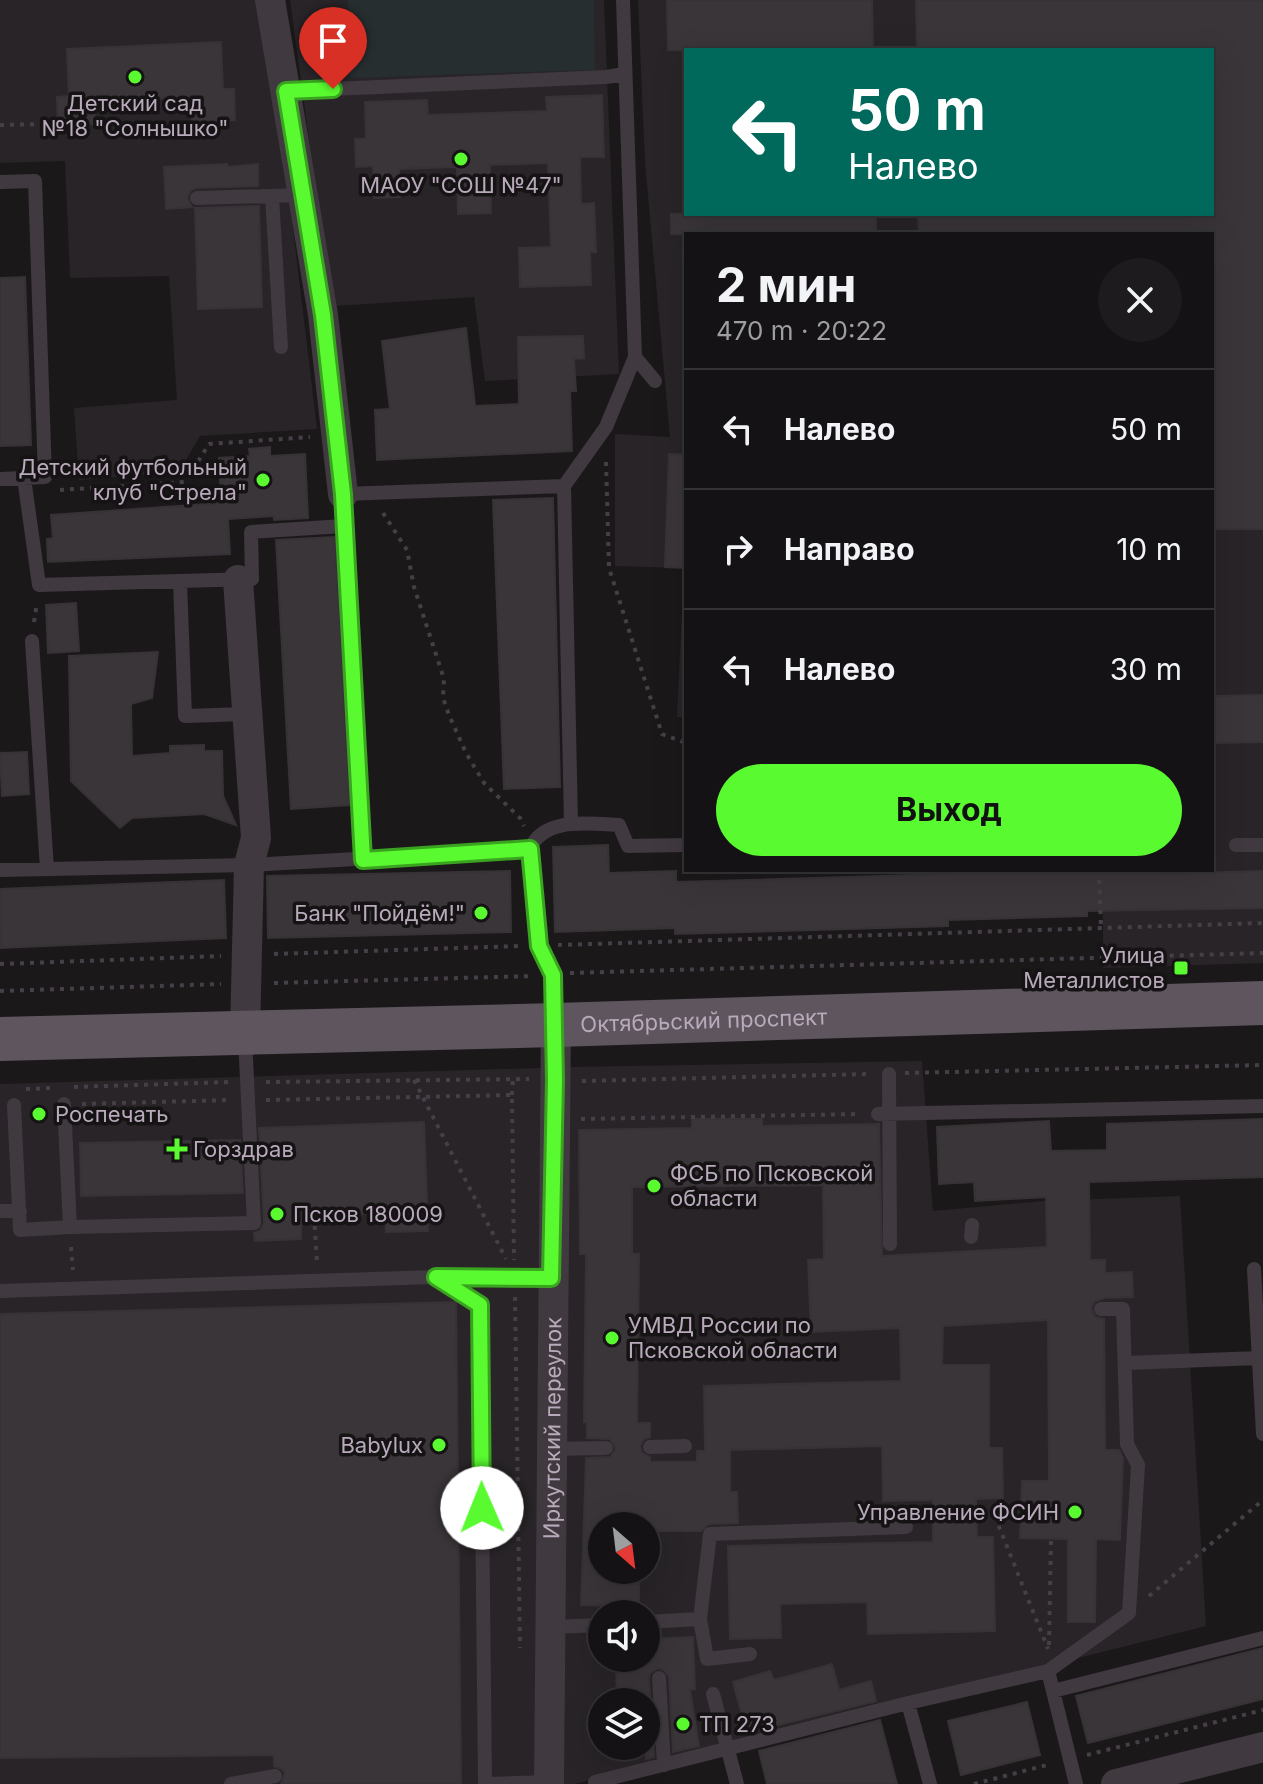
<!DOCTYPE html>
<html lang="ru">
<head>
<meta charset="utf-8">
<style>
	body { margin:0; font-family:Inter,sans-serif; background:#1d1b1d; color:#f1f3f6; height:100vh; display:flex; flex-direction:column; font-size:30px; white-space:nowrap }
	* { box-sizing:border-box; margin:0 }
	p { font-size:26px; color:#9d9ea0 }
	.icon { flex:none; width:44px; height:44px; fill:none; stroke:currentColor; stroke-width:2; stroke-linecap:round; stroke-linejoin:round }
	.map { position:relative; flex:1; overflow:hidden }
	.sheet { position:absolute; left:684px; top:232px; width:530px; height:640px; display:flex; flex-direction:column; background:#141214; border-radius:0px; box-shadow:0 8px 32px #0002,0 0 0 2px #333234 }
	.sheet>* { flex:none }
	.banner { position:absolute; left:684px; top:48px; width:530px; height:168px; border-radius:0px; box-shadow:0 8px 32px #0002,0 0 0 2px #333234; background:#00695c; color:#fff; overflow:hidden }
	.needle { width:52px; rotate:152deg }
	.controls { position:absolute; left:588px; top:1512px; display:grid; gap:16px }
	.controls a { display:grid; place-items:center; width:72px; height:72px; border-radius:50%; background:#141214; box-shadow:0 8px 32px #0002,0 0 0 2px #333234; font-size:40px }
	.pin { position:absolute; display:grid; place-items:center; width:68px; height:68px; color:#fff; margin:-82px -34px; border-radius:50% 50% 50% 0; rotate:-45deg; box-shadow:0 0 8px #0007 }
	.pin .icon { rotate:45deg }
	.me { position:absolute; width:88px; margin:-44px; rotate:359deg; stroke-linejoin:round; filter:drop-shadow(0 0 6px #0008) }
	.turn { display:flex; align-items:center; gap:28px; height:168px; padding:0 32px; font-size:36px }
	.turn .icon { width:104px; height:104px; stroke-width:2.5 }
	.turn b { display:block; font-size:56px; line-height:68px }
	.round { display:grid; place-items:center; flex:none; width:84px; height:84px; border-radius:42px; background:#1d1b1d }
	.head { display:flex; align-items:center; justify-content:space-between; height:136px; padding:0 32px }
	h1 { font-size:48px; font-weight:700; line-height:60px }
	.button { display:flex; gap:16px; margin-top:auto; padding:16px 32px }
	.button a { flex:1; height:92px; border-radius:48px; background:#59fb30; color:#111; font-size:32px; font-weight:700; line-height:92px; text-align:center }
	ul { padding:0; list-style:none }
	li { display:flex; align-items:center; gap:24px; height:120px; padding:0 32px; border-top:2px solid #333234 }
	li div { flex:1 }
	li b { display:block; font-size:30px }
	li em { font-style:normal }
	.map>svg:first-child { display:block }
	.built { fill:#282427; fill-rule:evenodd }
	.green { fill:#262e30 }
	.building { fill:#3a3539; stroke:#373236; stroke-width:2; fill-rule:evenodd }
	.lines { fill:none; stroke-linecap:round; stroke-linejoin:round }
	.path { stroke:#463f47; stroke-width:4; stroke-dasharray:4 6; stroke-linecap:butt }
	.service { stroke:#403940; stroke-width:14 }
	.minor { stroke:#403940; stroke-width:30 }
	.primary { stroke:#5e555f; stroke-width:44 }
	.route-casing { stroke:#3aa31f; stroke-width:20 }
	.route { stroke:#59fb30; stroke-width:14 }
	.poi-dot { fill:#59fb30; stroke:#161315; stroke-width:3 }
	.labels { text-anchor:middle; stroke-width:7; stroke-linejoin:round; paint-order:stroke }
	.poi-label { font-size:22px; fill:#b8aabb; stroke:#161315; text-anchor:start }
	.street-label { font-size:22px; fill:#b8aabb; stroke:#161315 }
</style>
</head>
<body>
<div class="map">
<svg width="1263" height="1784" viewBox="0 0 1263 1784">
	<rect width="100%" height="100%" fill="#1b181a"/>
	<path class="built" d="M0 0H256L284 153 317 429 200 436 179 472 79 480 74 408 177 400 169 276 70 278 65 161 0 163Z
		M290 0H604L619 374 485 381 474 297 335 306 321 228Z
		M638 0H1263V963L1103 968V870H1212V234H686V717H677L684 568 615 566V434L670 437 645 163ZM686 50H1212V214H686Z
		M922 1061 933 1211 1044 1201 1180 1196 1206 1626 574 1784H0V1084L572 1067ZM602 1526H646V1570H602ZM602 1614H646V1658H602ZM602 1702H646V1746H602Z"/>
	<path class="green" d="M348 0H594L595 70 350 78Z"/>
	<path class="building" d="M667 0H872L873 50H668Z
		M916 0H1263V529H1212V234H919L918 214H1212V50H917Z
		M221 42 223 89H234L235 120 192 122 191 97 94 102 95 124 58 126 57 97 69 96 67 49Z
		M602 95 604 157H580L581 204 594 203 596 252H590L591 285 520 287 519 248 551 247 548 163 490 165 491 213 458 214 457 167 399 169 400 197 374 198 373 166 356 167 355 139H366L365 102 427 100 428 115 547 111 546 97Z
		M227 164V167L258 164V186L196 188 191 190 187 198 192 207 166 209 164 167Z
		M259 206 262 307 198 309 195 208Z
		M671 214H876V234H671Z
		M25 277 31 445 0 446V278Z
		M466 328 475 406 519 404 518 337 583 336 584 358 574 359 576 391H570L572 451 377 460 375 410 390 409 382 341Z
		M270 447V456L305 454 308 518 274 520V516L228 519 230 554 48 562 47 539 53 538 51 515 221 503 219 458 250 456 249 449Z
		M669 454 686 455V568L665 567Z
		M553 498 560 787 504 789 493 500Z
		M335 537 350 805 291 809 276 540Z
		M76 603 79 651 48 653 46 605Z
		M158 652 152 698 131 704 132 756 170 753V746L204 745V751H222L223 796 236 825 204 814 132 818 120 828 71 781 69 656Z
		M1263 695V742L1212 743V696Z
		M27 752 29 794 2 796 0 753Z
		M608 845 609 873 676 871V882L949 874V870H1159V874L1263 871V908L1087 911V916L948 920V926L675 934V928L555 932 553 847Z
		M510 871 511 932 268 938 267 876Z
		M224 880 226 938 1 948 0 889Z
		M692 1119H762V1126L879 1124 882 1256 1047 1247 1046 1197 975 1201 974 1182 939 1184 937 1127 1049 1121 1051 1151 1107 1150V1124L1263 1119V1177L1089 1182 1090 1260H1105V1273L1132 1272 1133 1297 1104 1298 1095 1301 1091 1308 1095 1317 1104 1319 1105 1450H1119L1123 1458 1120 1540 1096 1539 1095 1622H1068V1539L1020 1538 1022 1481H1049L1048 1320 943 1326 942 1365H989V1448H1002L1003 1498 976 1499 977 1537H993L995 1631 868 1634 867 1602 780 1604 781 1638 730 1639 728 1546 933 1542V1500L883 1501 882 1446 730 1450V1492H737L738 1523 709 1524 701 1531H654L646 1530V1526H602V1570H628V1583L639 1584V1611L619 1610 620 1606 581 1605 586 1458 610 1457 616 1449 610 1439 587 1438V1422H584L586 1254H580L579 1130 692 1128ZM823 1185 824 1259 808 1260 811 1332 900 1328 901 1381 704 1386 705 1451H697V1462H650V1457L642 1453 640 1446 644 1439 650 1437V1423H637L639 1254H632V1187Z
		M424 1122 428 1231 386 1232 385 1213 301 1216V1239L255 1241 254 1233 260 1231 264 1223 259 1128Z
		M240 1140 243 1193 81 1196 80 1143Z
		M456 1302 461 1784H281L285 1773 282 1769 274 1766V1755L0 1758V1314Z
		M693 1637 695 1689 690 1690 699 1746 673 1752 669 1677 664 1670 658 1668 650 1673 649 1678 654 1757 646 1759V1702H617L616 1658H646V1639Z
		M1263 1648V1699L1088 1743 1076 1696Z
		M832 1664 839 1690 871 1681 876 1701 754 1731 753 1728 746 1730 733 1682 770 1671 774 1680Z
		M1027 1702 1040 1755 961 1775 948 1721Z
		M880 1720 897 1784H767L759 1751Z"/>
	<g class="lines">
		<path class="path" d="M0 125 47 124
			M606 462 609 568 662 734 686 743
			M60 490 185 482 209 444 310 437
			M383 513 407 550 414 587 444 679 443 698 449 715 466 753 484 783 520 818 524 826
			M34 622 37 603
			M1099 870 1101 928
			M558 945 1263 923
			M274 954 521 946
			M0 964 221 956
			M570 973 1263 953
			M274 983 533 976
			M0 991 221 984
			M905 1073 1263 1065
			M414 1080 506 1259
			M582 1081 869 1074
			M266 1082 529 1079
			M74 1087 229 1082
			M26 1089 53 1088
			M512 1095 513 1078
			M266 1100 512 1095 514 1260
			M82 1104 230 1100
			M581 1119 860 1114
			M314 1216 317 1263
			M71 1247 73 1270
			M515 1297 520 1648
			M970 1509H992L1048 1649
			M921 1516 934 1508H948
			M1149 1596 1263 1500
			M1049 1645 1051 1538
			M1087 1755 1263 1710
			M974 1784 1051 1764"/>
		<path class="service" d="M286 91 606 77 625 74
			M0 182 35 181 45 477 0 479
			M272 196 281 347
			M197 198 303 195
			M635 357 655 381
			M24 478 39 585 252 579 251 532 344 526
			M180 582 185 716 247 714
			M32 641 47 869
			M571 824 564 486 606 427 635 357 623 0
			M1236 845H1263
			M363 860 343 494 564 486
			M0 870 249 865 530 849
			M555 1020 553 975 539 946 530 849C544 816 590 824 619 825L628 846 686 845
			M889 1074 890 1244
			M64 1104 70 1227 254 1223 245 1038
			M14 1105 20 1230 70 1227
			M878 1114 1263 1106
			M0 1211H20
			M971 1237 972 1225
			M1254 1269 1263 1434
			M436 1277 480 1305 485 1784 549 1782
			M0 1291 436 1277 551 1278
			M1101 1309H1123L1127 1444 1138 1465 1129 1613 1048 1671 1053 1691 1263 1638
			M1125 1363 1259 1358
			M650 1447 685 1446
			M551 1449 606 1448
			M700 1619 710 1534 906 1527
			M646 1622 700 1619 707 1659 750 1654
			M551 1627 602 1625
			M659 1678 664 1765
			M1053 1691 1076 1784
			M713 1694 737 1784
			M908 1703 930 1784
			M595 1782 908 1703 1048 1671
			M231 1784 275 1776"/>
		<g class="minor">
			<path d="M270 0 323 315 343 494"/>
			<path d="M238 580 256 838 249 865 245 1033"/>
			<path id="s1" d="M549 1784 556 1025"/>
			<path d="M1116 1784 1263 1747"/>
		</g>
		<path class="primary" id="s2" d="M0 1039 556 1025 1263 1003"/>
	</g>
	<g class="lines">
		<defs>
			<path id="route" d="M333 89 286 91 323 315 343 494 363 860 530 849 539 946 553 975 555 1080 551 1278 436 1277 480 1305 482 1508"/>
		</defs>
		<use href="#route" class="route-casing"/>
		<use href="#route" class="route"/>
	</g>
	<g class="poi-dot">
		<circle cx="135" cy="77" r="8"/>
		<circle cx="461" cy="159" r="8"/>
		<circle cx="263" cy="480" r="8"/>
		<circle cx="481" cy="913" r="8"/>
		<rect x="1173" y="960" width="16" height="16" rx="4"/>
		<circle cx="39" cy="1114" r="8"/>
		<path d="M173 1137h8v8h8v8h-8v8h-8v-8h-8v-8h8z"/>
		<circle cx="654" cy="1186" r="8"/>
		<circle cx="277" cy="1214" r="8"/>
		<circle cx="612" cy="1338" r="8"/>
		<circle cx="439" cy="1445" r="8"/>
		<circle cx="1075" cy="1512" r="8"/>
		<circle cx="683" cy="1724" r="8"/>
	</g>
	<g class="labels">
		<g class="poi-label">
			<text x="135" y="111" text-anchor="middle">Детский сад<tspan x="135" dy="25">№18 "Солнышко"</tspan></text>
			<text x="461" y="193" text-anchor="middle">МАОУ "СОШ №47"</text>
			<text x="247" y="475" text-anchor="end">Детский футбольный<tspan x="247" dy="25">клуб "Стрела"</tspan></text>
			<text x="465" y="921" text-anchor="end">Банк "Пойдём!"</text>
			<text x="1165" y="963" text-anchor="end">Улица<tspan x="1165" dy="25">Металлистов</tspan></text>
			<text x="55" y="1122">Роспечать</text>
			<text x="193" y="1157">Горздрав</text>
			<text x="670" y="1181">ФСБ по Псковской<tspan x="670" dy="25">области</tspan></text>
			<text x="293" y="1222">Псков 180009</text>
			<text x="628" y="1333">УМВД России по<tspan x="628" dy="25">Псковской области</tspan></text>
			<text x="423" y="1453" text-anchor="end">Babylux</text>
			<text x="1059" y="1520" text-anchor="end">Управление ФСИН</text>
			<text x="699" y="1732">ТП 273</text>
		</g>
		<g class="street-label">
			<text dy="8" stroke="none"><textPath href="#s2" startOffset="704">Октябрьский проспект</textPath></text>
			<text dy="8" stroke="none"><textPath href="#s1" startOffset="356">Иркутский переулок</textPath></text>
		</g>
	</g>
</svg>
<div class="controls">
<a><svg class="needle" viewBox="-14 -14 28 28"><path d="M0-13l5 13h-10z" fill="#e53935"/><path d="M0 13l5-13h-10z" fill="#9d9ea0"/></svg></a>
<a><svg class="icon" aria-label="sound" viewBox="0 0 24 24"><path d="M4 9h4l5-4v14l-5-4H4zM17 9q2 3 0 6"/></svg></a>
<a><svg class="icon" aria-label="layers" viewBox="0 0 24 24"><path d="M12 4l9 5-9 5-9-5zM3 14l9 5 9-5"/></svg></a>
</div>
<div class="pin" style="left:333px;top:89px;background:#d93025"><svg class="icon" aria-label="arrive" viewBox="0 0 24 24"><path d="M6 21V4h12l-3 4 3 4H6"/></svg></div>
<svg class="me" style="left:482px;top:1508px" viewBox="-20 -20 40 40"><circle r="19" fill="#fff"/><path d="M0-13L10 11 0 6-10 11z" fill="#59fb30"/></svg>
<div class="banner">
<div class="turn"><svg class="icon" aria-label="left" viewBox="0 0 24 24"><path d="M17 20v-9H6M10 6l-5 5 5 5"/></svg><div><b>50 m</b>Налево</div></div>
</div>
<section class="sheet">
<div class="head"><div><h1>2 мин</h1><p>470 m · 20:22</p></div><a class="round"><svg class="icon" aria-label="close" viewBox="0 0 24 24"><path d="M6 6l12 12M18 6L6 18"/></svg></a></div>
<ul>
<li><svg class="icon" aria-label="left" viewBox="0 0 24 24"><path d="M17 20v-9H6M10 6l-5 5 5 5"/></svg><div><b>Налево</b></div><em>50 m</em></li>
<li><svg class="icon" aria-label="right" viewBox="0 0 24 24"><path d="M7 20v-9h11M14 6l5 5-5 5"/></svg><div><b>Направо</b></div><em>10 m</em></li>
<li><svg class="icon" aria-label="left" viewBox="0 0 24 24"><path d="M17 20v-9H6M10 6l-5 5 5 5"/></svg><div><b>Налево</b></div><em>30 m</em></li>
</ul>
<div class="button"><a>Выход</a></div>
</section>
</div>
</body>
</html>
